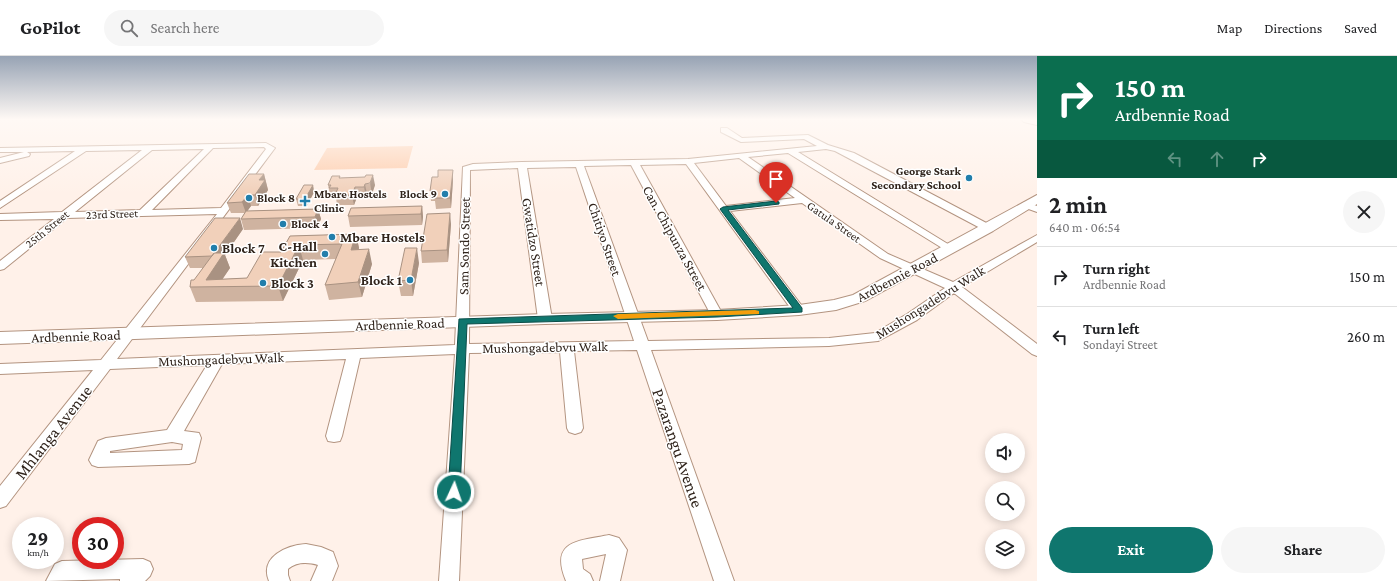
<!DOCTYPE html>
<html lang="en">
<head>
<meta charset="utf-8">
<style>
	body { margin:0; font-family:"Crimson Pro",serif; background:#f6f6f6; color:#202124; height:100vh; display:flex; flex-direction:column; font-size:15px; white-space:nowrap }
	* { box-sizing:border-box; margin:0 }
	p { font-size:13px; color:#757577 }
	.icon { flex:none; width:22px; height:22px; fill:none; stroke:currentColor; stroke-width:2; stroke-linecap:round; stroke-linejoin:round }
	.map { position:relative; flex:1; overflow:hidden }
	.drawer { display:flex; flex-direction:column; background:#fff; width:360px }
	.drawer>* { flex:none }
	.guide { background:#0b6e4f; color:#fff; overflow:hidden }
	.fabs { position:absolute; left:985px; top:377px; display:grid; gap:8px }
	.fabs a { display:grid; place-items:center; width:40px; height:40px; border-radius:50%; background:#fff; box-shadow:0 2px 10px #0003; font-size:20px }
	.speed { position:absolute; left:12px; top:461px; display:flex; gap:8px; font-size:20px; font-weight:700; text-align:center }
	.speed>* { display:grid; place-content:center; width:52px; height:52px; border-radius:50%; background:#fff; box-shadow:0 2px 10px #0003; line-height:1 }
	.speed small { font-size:10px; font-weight:400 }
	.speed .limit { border:6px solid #d22; background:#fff; color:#111 }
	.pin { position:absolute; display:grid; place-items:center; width:34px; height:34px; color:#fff; margin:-41px -17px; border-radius:50% 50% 50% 0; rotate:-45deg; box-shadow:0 0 4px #0007 }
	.pin .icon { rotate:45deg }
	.me { position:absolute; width:44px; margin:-22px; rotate:3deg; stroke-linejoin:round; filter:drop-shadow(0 0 3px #0008) }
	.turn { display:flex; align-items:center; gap:14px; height:84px; padding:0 12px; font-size:18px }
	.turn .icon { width:52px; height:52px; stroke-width:2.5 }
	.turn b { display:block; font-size:28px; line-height:34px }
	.lanes { display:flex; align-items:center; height:38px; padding:0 12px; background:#0003; justify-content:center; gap:20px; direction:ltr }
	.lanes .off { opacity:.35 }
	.round { display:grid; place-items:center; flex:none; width:42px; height:42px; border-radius:21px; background:#f6f6f6 }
	.summary { display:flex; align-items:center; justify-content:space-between; height:68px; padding:0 12px }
	h1 { font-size:24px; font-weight:700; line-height:30px }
	.action { display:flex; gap:8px; margin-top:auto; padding:8px 12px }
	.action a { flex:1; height:46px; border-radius:24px; background:#0f766e; color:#fff; font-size:16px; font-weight:700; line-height:46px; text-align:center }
	.action a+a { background:#f6f6f6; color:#202124 }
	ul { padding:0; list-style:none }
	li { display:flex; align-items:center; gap:12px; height:60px; padding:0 12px; border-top:1px solid #e0e0e0 }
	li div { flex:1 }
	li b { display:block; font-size:15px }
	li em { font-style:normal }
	header { display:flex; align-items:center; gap:24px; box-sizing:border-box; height:56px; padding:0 20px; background:#fff; border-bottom:1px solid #e0e0e0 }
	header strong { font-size:19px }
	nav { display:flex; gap:22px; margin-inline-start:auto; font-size:14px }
	.search { width:280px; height:36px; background:#f6f6f6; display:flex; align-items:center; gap:10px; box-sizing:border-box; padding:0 14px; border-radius:22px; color:#757577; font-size:15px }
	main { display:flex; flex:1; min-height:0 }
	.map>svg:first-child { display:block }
	.green { fill:#fdcbaa }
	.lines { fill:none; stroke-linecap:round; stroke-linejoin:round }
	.minor-casing { stroke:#b39480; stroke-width:2 }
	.major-casing { stroke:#b39480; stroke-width:2 }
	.minor { fill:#fff; fill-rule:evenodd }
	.major { fill:#fff; fill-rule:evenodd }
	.wall { fill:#cfb3a0 }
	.shaded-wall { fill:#a99282 }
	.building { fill:#f1d0ba; stroke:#a99282 }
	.route { fill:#0f766e; stroke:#0a4d48 }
	.slow { fill:#f59e0b }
	.poi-dot { fill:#217eab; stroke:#fff; stroke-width:1.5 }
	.labels { text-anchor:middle; stroke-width:3; stroke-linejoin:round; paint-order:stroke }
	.far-poi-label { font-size:12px; font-weight:bold; fill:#30241c; stroke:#fff; text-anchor:start }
	.far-street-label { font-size:12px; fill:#30241c; stroke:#fff }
	.poi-label { font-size:14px; font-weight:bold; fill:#30241c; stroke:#fff; text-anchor:start }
	.street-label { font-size:14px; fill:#30241c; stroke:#fff }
	.near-street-label { font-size:17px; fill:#30241c; stroke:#fff }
</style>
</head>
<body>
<header>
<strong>GoPilot</strong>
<div class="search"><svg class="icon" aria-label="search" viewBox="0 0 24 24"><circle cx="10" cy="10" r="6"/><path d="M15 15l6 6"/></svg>Search here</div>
<nav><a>Map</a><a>Directions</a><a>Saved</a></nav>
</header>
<main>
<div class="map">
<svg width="1037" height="525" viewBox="0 0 1037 525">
	<rect width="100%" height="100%" fill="#fff1e9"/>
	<path class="green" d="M413 90 407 112 314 114 327 92Z"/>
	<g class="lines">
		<defs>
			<path id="minor" d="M721 72H727L742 82 808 79 828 89 854 97 992 170 993 172 992 174H984L835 95 826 93 798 96 956 193 955 195H947L788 97 748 101 888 198 953 226 1037 179V186L962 231 1037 288V300L1032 298 954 237 917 264 878 285 829 290 651 294 734 525H714L637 294 574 295 583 372 581 376 575 378 569 376 567 372 560 296 469 297 459 525H439L455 298 360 302 342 380 340 385 334 386 328 385 326 380 346 303 222 308 184 375 199 377 201 382 195 406 189 408 98 411 92 409 89 404 98 385 106 382 167 374 207 309 110 313 6 450 0 452V430L93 314 0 318V308L101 304 217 158 67 162 4 213 0 214V205L54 163 0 164V158L62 156 142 94 86 95 0 152V145L75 95 27 96 30 98 29 100 0 107V102L24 96H0V92L266 87 275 92 117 303 455 289 463 111 473 108 522 106 688 103 817 90 804 83 741 86 721 76ZM264 91 266 93 221 152 152 154 213 92ZM204 93 140 154 75 156 152 94ZM739 102 795 142 726 150 694 107ZM686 108 794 257 799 258 805 254 730 155 802 147 880 202 945 232 907 258 875 277 829 282 648 285 584 110 631 109 711 259 717 263 723 259 640 109ZM576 111 634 285 469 288 470 114 518 112 538 263 540 266H550L552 263 527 112ZM172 386 183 388 182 394 110 397V395Z
				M1026 146 1037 150V156L1023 151 1021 149 1023 147Z
				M609 479 619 482 627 494 620 525H600L606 498 582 503 583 513 590 518 593 525H566C549 484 579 485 609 479Z
				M306 488 321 491 333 496 338 510 332 525H311L318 509C308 506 296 506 288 513V519L290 525H269C259 501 287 489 306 488Z
				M143 503 150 506 153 513 150 520 145 525H120V523L46 525 55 508 62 505Z"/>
			<path id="major" d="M1022 64H1037V69L1024 66Z
				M1037 139V148L993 175 865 245 836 254 799 259 717 264 545 268 0 288V276L545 258 717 254 799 249 834 244 853 239Z"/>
		</defs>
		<use href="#minor" class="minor-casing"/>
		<use href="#major" class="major-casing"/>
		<use href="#minor" class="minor"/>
		<use href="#major" class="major"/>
	</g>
	<path class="wall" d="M453 114V124L451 152 436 153 435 145H431L430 135 438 121Z
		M264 118 268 134 258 150H251L247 155 318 153 321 163 317 172 244 174 241 163 245 157H231L227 147Z
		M340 120V122L375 129 372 138H367L366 141H357L354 149H337L336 142H332L331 139H330L328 129Z
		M313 129 314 136 307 150H298L296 143Z
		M422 150 423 161 422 169 350 171 348 160Z
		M451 168 448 206 422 207 421 195Z
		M243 173 225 199 230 212 222 223 247 222 281 196 290 180 356 178 359 192V194L372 208 362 241 329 244 325 229 336 203 303 204 283 245 196 246 190 231 203 212H190L185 201Z
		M419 207 413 240H401L398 225Z"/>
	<path class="shaded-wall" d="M453 114V124L451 152 450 142Z
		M264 118 268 134 258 150 255 139 259 124Z
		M373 119 375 129 372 138 370 127Z
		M365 128 367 138 366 141 364 131Z
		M313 129 314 136 307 150 305 143Z
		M355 131 357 141 354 149 352 139Z
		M248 139 251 150 246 157 242 146Z
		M422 150 423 161 422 169 421 158Z
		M318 153 321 163 317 172 315 161Z
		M450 157 451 168 448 206 447 194Z
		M240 162 243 173 225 199 230 212 218 230 206 224 212 200Z
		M356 178 359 192 354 208 351 194Z
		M299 189 303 204 283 245 278 230Z
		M417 192 419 207 413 240 411 224Z
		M369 193 372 208 362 241 358 226Z"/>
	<path class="building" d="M438 114H453L450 142H435L436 135H430L432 121H438Z
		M249 118H264L259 124H265L255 139H248L242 146 227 147Z
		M366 119H373L370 127 365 128 364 131H355L352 139H335L338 132H329L331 129H328L332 120H340L339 122 365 121Z
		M304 129H313L305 143H296Z
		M422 150 421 158 348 160 351 152Z
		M318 153 315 161 241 163 246 155Z
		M450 157 447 194 421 195 427 158Z
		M215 162H240L212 200 185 201Z
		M356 178 351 194 369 193 358 226 325 229 342 188 299 189 278 230 190 231 191 224H194L214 197H224L206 224 247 222 262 196H281L290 180Z
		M405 192H417L411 224 398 225Z"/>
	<linearGradient id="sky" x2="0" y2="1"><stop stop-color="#97a3b4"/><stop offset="0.46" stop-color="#fff9f5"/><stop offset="1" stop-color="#fff9f5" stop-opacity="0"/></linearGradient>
	<rect width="1037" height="138" fill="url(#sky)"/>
	<path class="route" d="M776 145 779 146V148L728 154 802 252V256L717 261 467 268 460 436 458 440 454 442 449 440 448 436 459 263 793 252 720 153 723 151Z"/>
	<path class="slow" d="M755 254 759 255V258L618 263 613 260 618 258Z"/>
	<g class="poi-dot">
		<circle cx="969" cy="122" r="4"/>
		<circle cx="445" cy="138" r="4"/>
		<circle cx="249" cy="142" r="4"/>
		<path d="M303 139h4v4h4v4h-4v4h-4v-4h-4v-4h4z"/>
		<circle cx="283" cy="168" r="4"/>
		<circle cx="332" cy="181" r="4"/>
		<circle cx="214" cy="192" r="4"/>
		<circle cx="325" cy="198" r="4"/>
		<circle cx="410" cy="224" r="4"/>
		<circle cx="263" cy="227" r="4"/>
	</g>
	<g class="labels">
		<g class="far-poi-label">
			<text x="961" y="119" text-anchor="end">George Stark<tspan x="961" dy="14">Secondary School</tspan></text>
			<text x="314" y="142">Mbare Hostels<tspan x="314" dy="14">Clinic</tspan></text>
			<text x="437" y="142" text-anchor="end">Block 9</text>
			<text x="257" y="146">Block 8</text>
			<text x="291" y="172">Block 4</text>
		</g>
		<g class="far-street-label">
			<text transform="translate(112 158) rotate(-2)" y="4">23rd Street</text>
			<text transform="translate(834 166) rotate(35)" y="4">Gatula Street</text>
			<text transform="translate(47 173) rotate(-39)" y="4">25th Street</text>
		</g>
		<g class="poi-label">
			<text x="340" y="186">Mbare Hostels</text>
			<text x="317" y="195" text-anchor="end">C-Hall<tspan x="317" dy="16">Kitchen</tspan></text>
			<text x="222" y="197">Block 7</text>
			<text x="402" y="229" text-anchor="end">Block 1</text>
			<text x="271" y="232">Block 3</text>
		</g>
		<g class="street-label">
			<text transform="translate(675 182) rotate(61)" y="5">Can. Chipunza Street</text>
			<text transform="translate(605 183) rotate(71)" y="5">Chitiyo Street</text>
			<text transform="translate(534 186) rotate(81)" y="5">Gwatidzo Street</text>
			<text transform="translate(464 190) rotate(-89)" y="5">Sam Sondo Street</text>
			<text transform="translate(897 221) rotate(-28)" y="5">Ardbennie Road</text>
			<text transform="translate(930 246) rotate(-32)" y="5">Mushongadebvu Walk</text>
			<text transform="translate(400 268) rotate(-2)" y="5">Ardbennie Road</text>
			<text transform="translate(76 280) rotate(-2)" y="5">Ardbennie Road</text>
			<text transform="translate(545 291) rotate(-1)" y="5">Mushongadebvu Walk</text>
			<text transform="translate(221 303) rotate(-2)" y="5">Mushongadebvu Walk</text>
		</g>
		<g class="near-street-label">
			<text transform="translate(53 376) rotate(-52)" y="6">Mhlanga Avenue</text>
			<text transform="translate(678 392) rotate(71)" y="6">Pazarangu Avenue</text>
		</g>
	</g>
</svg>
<div class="fabs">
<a><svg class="icon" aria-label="sound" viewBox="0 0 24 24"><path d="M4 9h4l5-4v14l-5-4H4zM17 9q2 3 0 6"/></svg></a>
<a><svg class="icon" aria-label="search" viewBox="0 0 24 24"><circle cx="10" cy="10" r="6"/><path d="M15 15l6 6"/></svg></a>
<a><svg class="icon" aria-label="layers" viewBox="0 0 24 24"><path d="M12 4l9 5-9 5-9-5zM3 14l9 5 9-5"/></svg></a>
</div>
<div class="speed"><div>29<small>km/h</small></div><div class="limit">30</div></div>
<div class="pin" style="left:776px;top:147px;background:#d93025"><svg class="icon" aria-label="arrive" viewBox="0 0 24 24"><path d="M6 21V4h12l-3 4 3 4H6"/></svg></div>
<svg class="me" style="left:454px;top:436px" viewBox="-20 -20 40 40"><circle r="17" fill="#0f766e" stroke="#fff" stroke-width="3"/><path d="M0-11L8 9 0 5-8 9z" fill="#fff"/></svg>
</div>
<section class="drawer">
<div class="guide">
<div class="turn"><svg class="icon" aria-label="right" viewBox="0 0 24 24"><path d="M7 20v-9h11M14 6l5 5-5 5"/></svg><div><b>150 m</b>Ardbennie Road</div></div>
<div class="lanes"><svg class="icon off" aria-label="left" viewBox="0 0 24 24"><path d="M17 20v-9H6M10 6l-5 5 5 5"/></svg><svg class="icon off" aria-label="ahead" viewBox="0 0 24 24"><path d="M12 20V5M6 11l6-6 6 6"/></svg><svg class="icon" aria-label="right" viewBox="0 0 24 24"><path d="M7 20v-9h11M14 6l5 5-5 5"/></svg></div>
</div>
<div class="summary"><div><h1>2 min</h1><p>640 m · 06:54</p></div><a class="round"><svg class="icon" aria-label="close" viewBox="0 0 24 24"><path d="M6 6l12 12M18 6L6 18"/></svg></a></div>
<ul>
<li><svg class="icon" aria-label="right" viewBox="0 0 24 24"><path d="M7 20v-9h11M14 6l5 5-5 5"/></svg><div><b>Turn right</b><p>Ardbennie Road</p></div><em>150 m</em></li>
<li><svg class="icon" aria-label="left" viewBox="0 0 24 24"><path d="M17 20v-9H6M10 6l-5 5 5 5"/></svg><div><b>Turn left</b><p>Sondayi Street</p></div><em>260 m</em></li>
</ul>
<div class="action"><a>Exit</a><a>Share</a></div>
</section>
</main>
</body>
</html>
